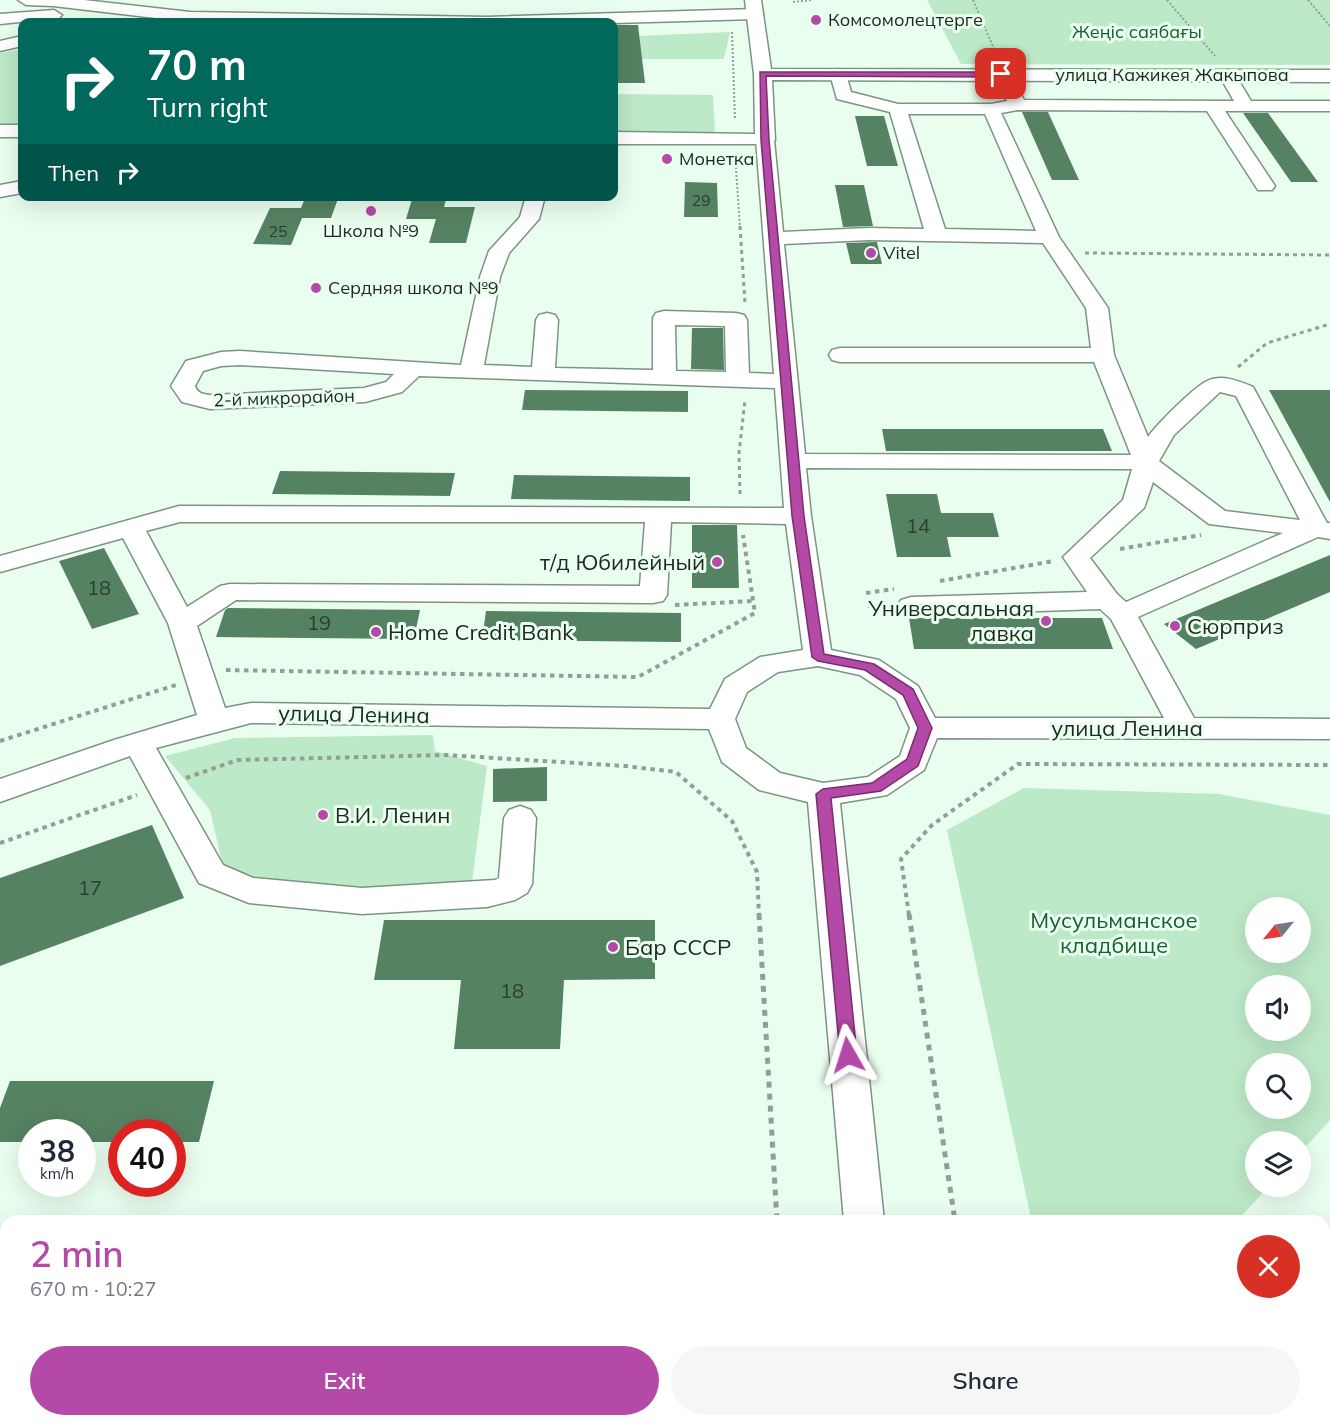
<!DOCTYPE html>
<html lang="en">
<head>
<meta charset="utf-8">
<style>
	body { margin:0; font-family:Mulish,sans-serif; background:#f6f6f7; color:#1f2937; height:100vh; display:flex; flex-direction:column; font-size:22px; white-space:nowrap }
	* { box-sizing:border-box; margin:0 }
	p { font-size:20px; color:#747a83 }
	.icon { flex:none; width:33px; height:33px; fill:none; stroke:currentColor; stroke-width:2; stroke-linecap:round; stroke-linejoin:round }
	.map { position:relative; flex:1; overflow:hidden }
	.side { position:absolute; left:0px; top:1215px; width:1330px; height:212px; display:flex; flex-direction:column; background:#fff; border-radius:18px 18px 0 0; box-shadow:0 6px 24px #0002 }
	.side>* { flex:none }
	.top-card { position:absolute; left:18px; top:18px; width:600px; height:183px; border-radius:12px; box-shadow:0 6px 24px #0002; background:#00695c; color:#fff; overflow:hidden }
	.needle { width:39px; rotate:240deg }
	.buttons { position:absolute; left:1245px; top:897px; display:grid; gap:12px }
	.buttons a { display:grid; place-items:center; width:66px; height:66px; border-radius:50%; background:#fff; box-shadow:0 6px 24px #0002; font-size:30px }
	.speed { position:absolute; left:18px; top:1119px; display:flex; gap:12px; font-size:30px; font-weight:700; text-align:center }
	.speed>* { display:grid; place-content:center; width:78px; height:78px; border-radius:50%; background:#fff; box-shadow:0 6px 24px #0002; line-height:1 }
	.speed small { font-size:15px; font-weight:400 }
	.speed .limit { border:9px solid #d22; background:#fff; color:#111 }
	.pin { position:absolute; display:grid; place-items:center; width:51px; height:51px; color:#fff; margin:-26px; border-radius:12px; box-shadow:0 3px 9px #0006 }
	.me { position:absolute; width:66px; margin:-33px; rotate:354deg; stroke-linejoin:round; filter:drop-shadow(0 0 4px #0008) }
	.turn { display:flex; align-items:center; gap:21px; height:126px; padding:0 30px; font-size:27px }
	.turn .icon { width:78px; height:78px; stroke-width:2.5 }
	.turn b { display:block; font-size:42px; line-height:51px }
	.then { display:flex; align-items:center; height:57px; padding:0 30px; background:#0003; gap:12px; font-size:22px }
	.round { display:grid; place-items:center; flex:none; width:63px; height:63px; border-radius:32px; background:#f6f6f7 }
	.headline { display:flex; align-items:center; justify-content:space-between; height:102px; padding:0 30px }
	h1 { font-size:36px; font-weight:600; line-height:45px; color:#b549a8 }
	.primary-button { display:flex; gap:12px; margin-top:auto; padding:12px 30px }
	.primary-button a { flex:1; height:69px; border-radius:36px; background:#b549a8; color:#fff; font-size:24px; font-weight:600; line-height:69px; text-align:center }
	.primary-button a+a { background:#f6f6f7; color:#1f2937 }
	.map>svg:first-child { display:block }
	.green { fill:#bce9c7; fill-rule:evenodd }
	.building { fill:#558262 }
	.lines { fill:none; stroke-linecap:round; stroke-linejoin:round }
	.minor-casing { stroke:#7c9482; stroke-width:3 }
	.major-casing { stroke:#7c9482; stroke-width:3 }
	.path-far3 { stroke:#91a094; stroke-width:2; stroke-dasharray:2 2; stroke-linecap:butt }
	.path-far2 { stroke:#91a094; stroke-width:3; stroke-dasharray:4 4; stroke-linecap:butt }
	.path-far1 { stroke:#91a094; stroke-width:4; stroke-dasharray:4.5 4.5; stroke-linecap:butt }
	.path { stroke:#91a094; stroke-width:5; stroke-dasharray:6 6; stroke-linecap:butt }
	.minor { fill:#fff; fill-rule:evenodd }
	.major { fill:#fff; fill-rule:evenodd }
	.route { fill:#b549a8; stroke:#762f6d; stroke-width:1.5 }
	.poi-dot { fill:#b549a8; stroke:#e9feee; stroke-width:2 }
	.labels { text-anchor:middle; stroke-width:6; stroke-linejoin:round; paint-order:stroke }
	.far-number-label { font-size:16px; fill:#2c3e30 }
	.far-poi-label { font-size:18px; fill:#1e2720; stroke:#e9feee; text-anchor:start }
	.far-park-label { font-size:18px; fill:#165f34; stroke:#e9feee }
	.far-street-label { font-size:18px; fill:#1e2720; stroke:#e9feee }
	.number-label { font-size:20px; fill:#2c3e30 }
	.poi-label { font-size:22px; fill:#1e2720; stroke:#e9feee; text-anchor:start }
	.street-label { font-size:22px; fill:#1e2720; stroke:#e9feee }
	.park-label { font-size:22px; fill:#165f34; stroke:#e9feee }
</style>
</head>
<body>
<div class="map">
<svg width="1330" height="1426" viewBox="0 0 1330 1426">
	<rect width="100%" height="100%" fill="#e9feee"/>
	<path class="green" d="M927 0H1330V65L961 64Z
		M730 32 724 59H614V37Z
		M22 49V126H0V53Z
		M614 94 713 95 715 134 614 133Z
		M433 735 435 751 487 766 471 890 230 897 210 810 165 756 235 738Z
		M1024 788 1219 794 1330 815V1120L1301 1152 1300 1142H1256V1186L1268 1187 1237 1221 1031 1218 947 830ZM1256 908H1300V952H1256ZM1256 986H1300V1030H1256ZM1256 1064H1300V1108H1256Z"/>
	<path class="building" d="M614 25H638L645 83H614Z
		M1022 112H1048L1079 180H1052Z
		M1243 113H1268L1318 182H1291Z
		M855 116H884L898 166H867Z
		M685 182 717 183 718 217H684Z
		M835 185H864L873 226 843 227Z
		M306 196H339L331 218H302L291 245 253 244 270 208H301Z
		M413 196H447L444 207H475L466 243H429L436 219H406Z
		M877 242 882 264H851L846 243Z
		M692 328H723L724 370 691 369Z
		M525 390 688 391V412L522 410Z
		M1269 390H1330V502Z
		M882 429H1103L1112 451H886Z
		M280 471 455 473 450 496 272 494Z
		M514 475 690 477V501L511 499Z
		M886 494H937L941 513H993L999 537H947L951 557H897Z
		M692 525H737L739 588H692Z
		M104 548 139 614 92 629 59 561Z
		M1330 555V592L1196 649 1164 624Z
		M228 608 420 610 414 639 216 637 225 610Z
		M486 611 681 613V642L482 640Z
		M909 618H1102L1113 649H914Z
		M547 767V801L493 802V769Z
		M152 825 184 898 0 966V878Z
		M384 920H655V979L564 980 560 1049H454L461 980H374Z
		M10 1081H214L199 1142H172V1132H122V1142H82V1132H32V1142H0V1108Z"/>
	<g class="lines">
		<defs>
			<path id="minor" d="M18 0H84L190 12 487 17 755 9 763 14 755 19 614 23 190 22 53 6 26 5Z
				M54 10 62 15 59 18 0 24V14Z
				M22 36V46L0 51V41Z
				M838 69 846 74 851 92 898 104H991L1007 101 993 74 1001 69 1007 70 1024 100 1234 101 1219 75 1227 70 1233 71 1251 101H1330V111H1225L1275 186 1272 190H1258L1207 111 1018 110 1001 113 1059 237 1108 308 1114 355 1148 437C1156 425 1194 387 1207 381 1222 374 1239 381 1253 387L1327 523H1330V539L1318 537 1138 617 1194 718 1330 719V739L937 738 924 770 887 795 840 803 884 1221H844L808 802 759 790 722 762 709 729 251 723 156 748 223 865 253 878 362 888 495 880 499 878 504 818 509 810 520 806 531 810 536 818 532 884 527 893 515 900 487 907 362 914 249 903 199 883 130 756 0 802V779L114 740 197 715 168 623 123 538 0 572V556L179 506 784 508 775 388 419 376 402 392 365 402 210 409 182 402 171 386 186 361 221 352 240 351 461 365 480 277 489 251 520 217 526 196H545L539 219 509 253 500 277 484 365 532 367 536 320 539 315 547 313 555 315 558 320 555 368 653 370V318L656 313 664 311 736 313 744 315 747 320 749 373 774 374 756 140 759 136H771L774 140 783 232 868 228 924 229 890 112 837 99 830 74ZM908 114H985L1036 231 945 229ZM868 240 1043 243 1086 308 1091 348H840L832 350 829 355 832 360 840 362H1094L1131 455 805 454 784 244ZM675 325 725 326 726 372 676 371ZM240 365 394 374 386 382 364 388 210 395C203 394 198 394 195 386L203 371 221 366ZM1220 392 1236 396 1300 520 1225 511 1159 461 1174 435ZM806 468 1132 469 1123 500 1063 557 1087 592 911 597 901 600 897 606 901 612 911 615 1100 609 1111 619 1164 718H935L918 686 879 660 831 650 811 516ZM1153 482 1209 524 1283 533 1126 602 1117 594 1090 558 1144 508ZM180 522H645L640 586 230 584 220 586 187 607 146 531ZM671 522 786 524 803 650 760 657 725 679 710 709 251 703 225 708 197 626 236 600 653 603 663 601 667 595ZM818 666 860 675 896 699 910 728 900 756 868 777 823 783 780 773 746 748 735 719 747 692 778 672Z
				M22 181V193L0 197V185Z
				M862 1420H906V1426H862Z"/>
			<path id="major" d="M745 0H761L771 69 1330 70V82L772 80 775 140 772 144H614V132L755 134 754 74Z
				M0 125H22V137H0Z"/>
		</defs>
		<use href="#minor" class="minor-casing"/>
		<use href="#major" class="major-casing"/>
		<path class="path-far3" d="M973 0 998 58
			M1167 0 1215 56
			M1308 0 1330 26
			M793 2 812 0
			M732 32 735 120
			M735 155 740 227"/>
		<path class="path-far2" d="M740 226 745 303
			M1085 253 1330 255
			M1238 367 1267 343 1330 324
			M740 494 739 453 745 400"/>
		<path class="path-far1" d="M1120 549 1201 535
			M940 581 1054 561
			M866 593 894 589
			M675 605 752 601
			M868 606H887
			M226 670 638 677 755 613 743 535
			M0 741 176 685
			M186 778 237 760 446 755 625 766 676 772 732 821 757 872 759 915
			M0 843 137 795
			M909 915 901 859 932 825 1018 764 1330 765"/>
		<path class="path" d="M759 914 777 1221
			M909 914 955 1221
			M787 1420V1426
			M944 1420V1426"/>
		<use href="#minor" class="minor"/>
		<use href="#major" class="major"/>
	</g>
	<path class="route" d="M760 72H1001L1005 74 1001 77 766 76 769 140 804 516 824 654 874 664 913 689 932 728 918 766 881 791 831 798 857 1055 854 1060 848 1062 842 1060 840 1055 816 794 823 789 872 783 907 759 918 728 903 695 865 670 818 661 812 657 792 516 761 140Z"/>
	<g class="poi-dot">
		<circle cx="816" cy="20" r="6"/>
		<circle cx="667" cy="159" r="6"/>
		<circle cx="371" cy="211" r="6"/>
		<circle cx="871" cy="253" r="6"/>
		<circle cx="316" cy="288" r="6"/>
		<circle cx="717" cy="562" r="6"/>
		<circle cx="1046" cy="621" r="6"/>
		<circle cx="1175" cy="626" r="6"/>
		<circle cx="376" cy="632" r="6"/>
		<circle cx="323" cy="815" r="6"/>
		<circle cx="613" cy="947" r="6"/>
	</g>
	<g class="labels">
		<g class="far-number-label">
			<text x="701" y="206">29</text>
			<text x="278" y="237">25</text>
		</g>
		<g class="far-poi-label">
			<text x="828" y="26">Комсомолецтерге</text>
			<text x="679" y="165">Монетка</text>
			<text x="371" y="237" text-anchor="middle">Школа №9</text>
			<text x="883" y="259">Vitel</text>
			<text x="328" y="294">Сердняя школа №9</text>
		</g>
		<g class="far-park-label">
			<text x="1137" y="38">Жеңіс саябағы</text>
		</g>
		<g class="far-street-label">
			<text x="1172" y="81">улица Кажикея Жакыпова</text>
			<text transform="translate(284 398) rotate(-2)" y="6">2-й микрорайон</text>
		</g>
		<g class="number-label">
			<text x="918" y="533">14</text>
			<text x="99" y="595">18</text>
			<text x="319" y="630">19</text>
			<text x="90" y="895">17</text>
			<text x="512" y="998">18</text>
		</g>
		<g class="poi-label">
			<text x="705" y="570" text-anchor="end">т/д Юбилейный</text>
			<text x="1034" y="616" text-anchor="end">Универсальная<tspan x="1034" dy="25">лавка</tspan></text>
			<text x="1187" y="634">Сюрприз</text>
			<text x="388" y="640">Home Credit Bank</text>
			<text x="335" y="823">В.И. Ленин</text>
			<text x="625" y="955">Бар СССР</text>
		</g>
		<g class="street-label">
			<text transform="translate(354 714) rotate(1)" y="8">улица Ленина</text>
			<text x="1127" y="736">улица Ленина</text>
		</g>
		<g class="park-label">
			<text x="1114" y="928">Мусульманское<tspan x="1114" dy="25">кладбище</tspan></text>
		</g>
	</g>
</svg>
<div class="buttons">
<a><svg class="needle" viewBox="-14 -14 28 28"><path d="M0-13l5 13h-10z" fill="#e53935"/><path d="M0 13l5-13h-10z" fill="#747a83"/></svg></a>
<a><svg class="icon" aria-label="sound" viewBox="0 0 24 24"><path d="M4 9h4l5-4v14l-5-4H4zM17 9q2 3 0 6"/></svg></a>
<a><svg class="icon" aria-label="search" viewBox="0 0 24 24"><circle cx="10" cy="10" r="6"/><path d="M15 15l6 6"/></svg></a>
<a><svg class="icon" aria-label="layers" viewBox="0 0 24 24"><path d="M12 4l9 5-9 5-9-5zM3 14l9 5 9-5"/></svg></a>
</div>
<div class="speed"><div>38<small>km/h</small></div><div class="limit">40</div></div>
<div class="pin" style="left:1001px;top:74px;background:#d93025"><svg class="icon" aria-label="arrive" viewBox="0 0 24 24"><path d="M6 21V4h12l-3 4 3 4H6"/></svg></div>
<svg class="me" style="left:848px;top:1055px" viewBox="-20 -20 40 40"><path d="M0-17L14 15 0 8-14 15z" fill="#b549a8" stroke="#fff" stroke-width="4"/></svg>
<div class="top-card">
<div class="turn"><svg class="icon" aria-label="right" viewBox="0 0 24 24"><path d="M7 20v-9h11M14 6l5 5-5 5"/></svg><div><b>70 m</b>Turn right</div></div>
<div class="then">Then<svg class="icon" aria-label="right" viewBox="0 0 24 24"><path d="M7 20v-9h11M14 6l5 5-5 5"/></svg></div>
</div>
<section class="side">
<div class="headline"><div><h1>2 min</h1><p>670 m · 10:27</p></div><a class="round" style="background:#d93025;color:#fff"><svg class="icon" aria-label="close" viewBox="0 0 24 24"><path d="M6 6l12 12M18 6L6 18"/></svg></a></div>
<div class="primary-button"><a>Exit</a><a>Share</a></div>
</section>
</div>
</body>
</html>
